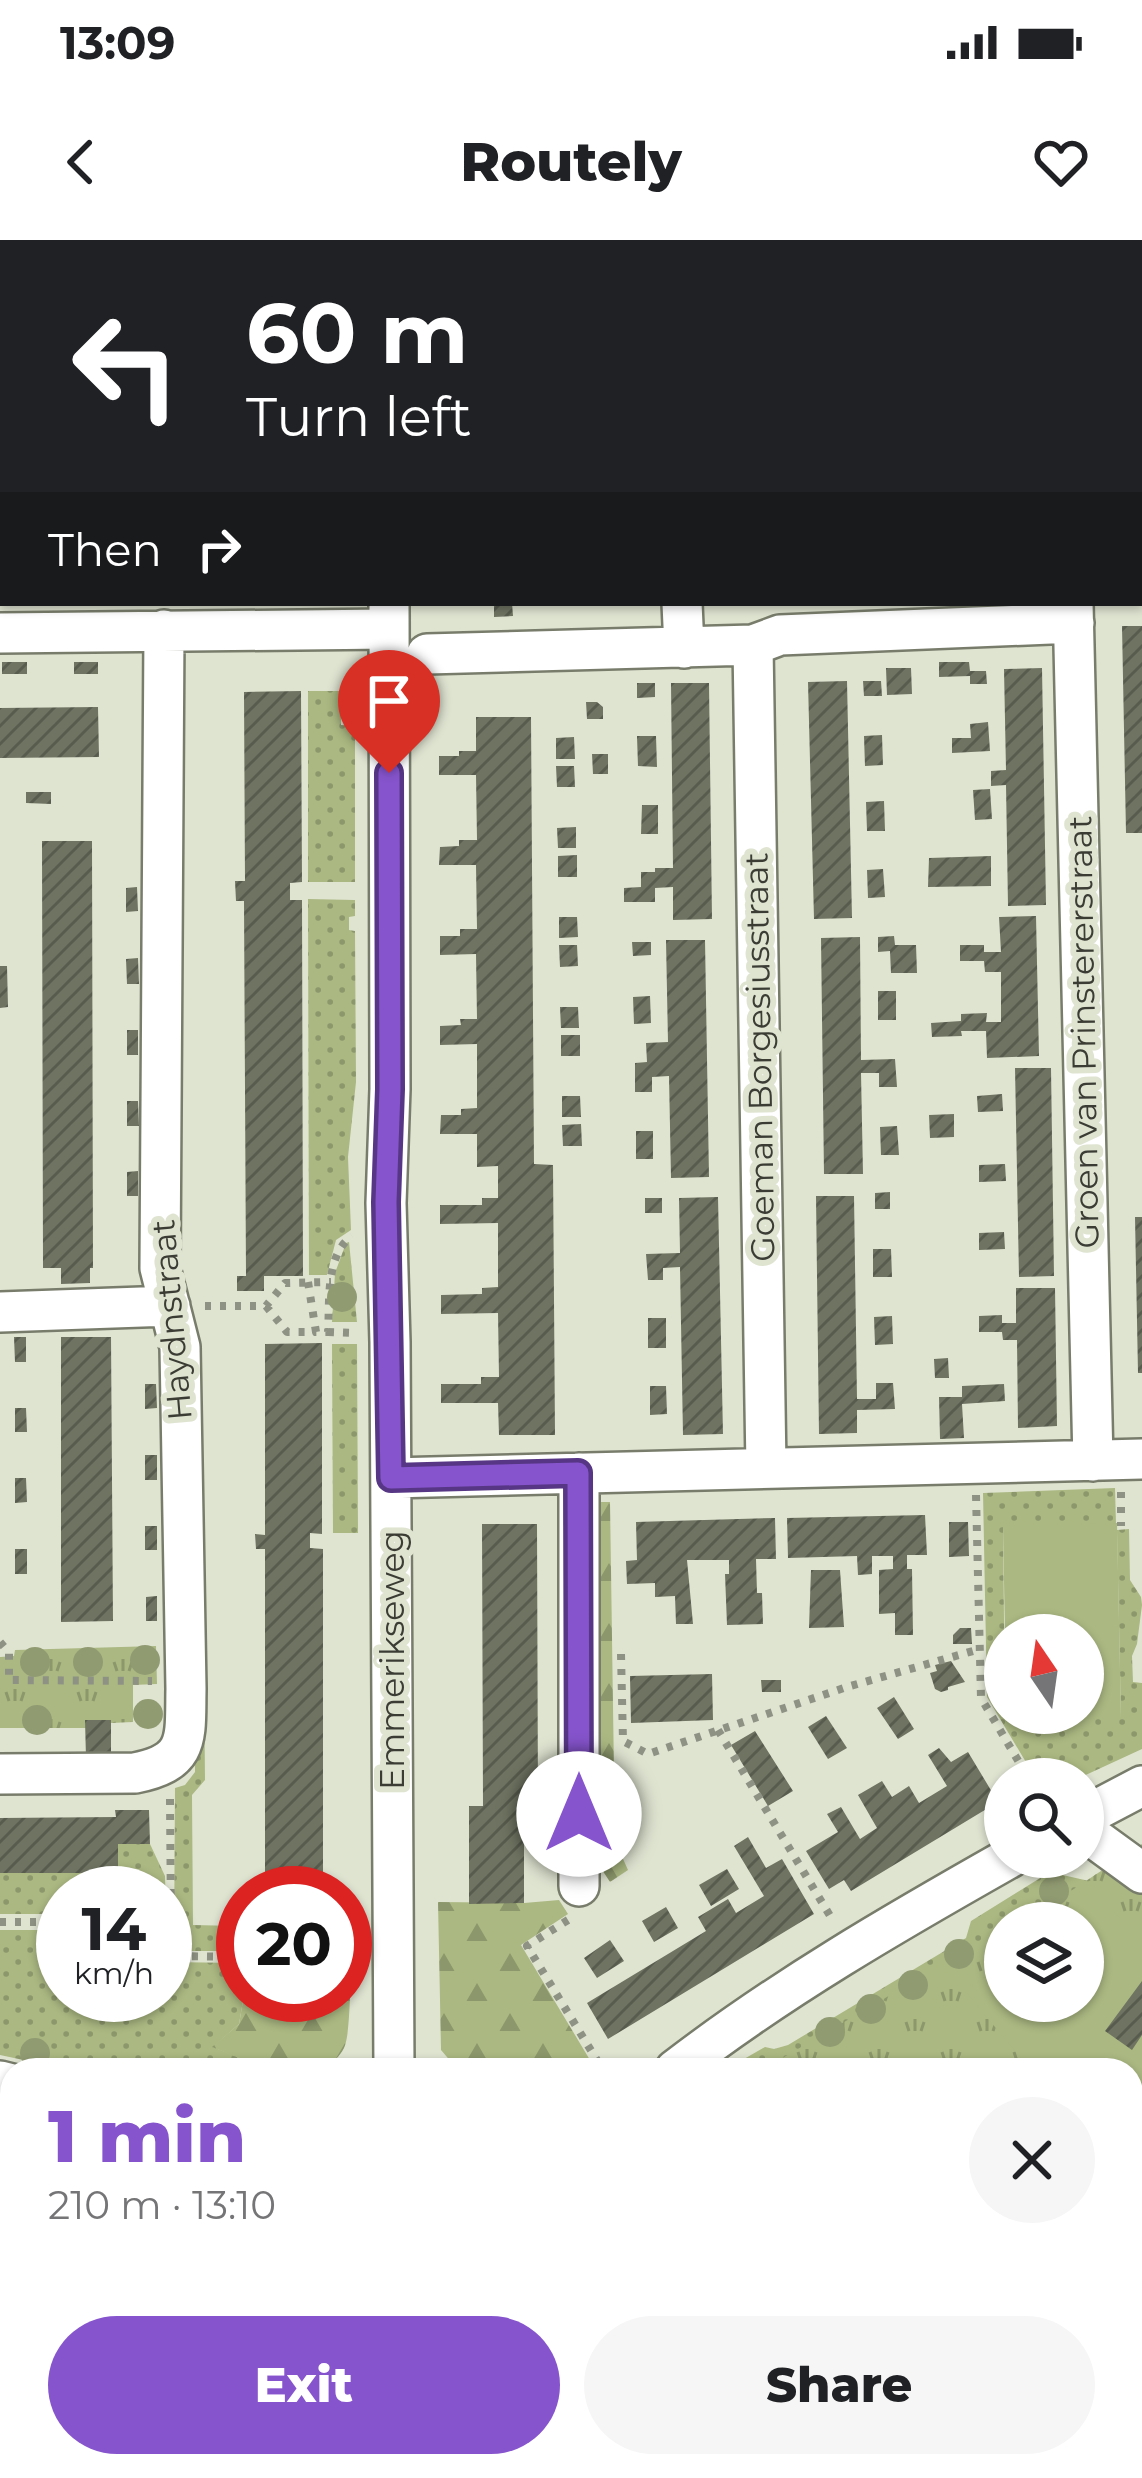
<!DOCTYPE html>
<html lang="en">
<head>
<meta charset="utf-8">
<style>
	body { margin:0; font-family:Montserrat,sans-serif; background:#f6f6f6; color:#202124; height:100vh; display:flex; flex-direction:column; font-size:45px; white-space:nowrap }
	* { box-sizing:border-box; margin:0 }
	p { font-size:39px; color:#757577 }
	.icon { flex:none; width:66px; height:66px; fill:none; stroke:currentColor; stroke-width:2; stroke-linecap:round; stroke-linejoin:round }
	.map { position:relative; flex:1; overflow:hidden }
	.side { position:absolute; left:0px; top:1818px; width:1143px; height:420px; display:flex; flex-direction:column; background:#fff; border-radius:36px 36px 0 0; box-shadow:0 3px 9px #0004 }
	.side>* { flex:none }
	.hud { position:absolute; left:0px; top:0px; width:1143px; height:366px; box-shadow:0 3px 9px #0004; background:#202124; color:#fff; overflow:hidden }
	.needle { width:78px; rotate:347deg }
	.tools { position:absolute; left:984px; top:1374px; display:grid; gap:24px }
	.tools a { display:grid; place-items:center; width:120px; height:120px; border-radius:50%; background:#fff; box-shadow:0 3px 9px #0004; font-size:60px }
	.speed { position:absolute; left:36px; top:1626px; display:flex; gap:24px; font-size:60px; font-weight:700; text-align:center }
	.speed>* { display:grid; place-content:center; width:156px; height:156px; border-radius:50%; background:#fff; box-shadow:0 3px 9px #0004; line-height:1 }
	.speed small { font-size:30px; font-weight:400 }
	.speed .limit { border:18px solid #d22; background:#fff; color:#111 }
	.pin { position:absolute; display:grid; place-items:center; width:102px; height:102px; color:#fff; margin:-123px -51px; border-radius:50% 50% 50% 0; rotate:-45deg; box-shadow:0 0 12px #0007 }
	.pin .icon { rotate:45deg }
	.me { position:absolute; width:132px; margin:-66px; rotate:0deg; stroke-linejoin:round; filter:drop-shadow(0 0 9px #0008) }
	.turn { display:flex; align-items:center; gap:42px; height:252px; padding:0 48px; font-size:54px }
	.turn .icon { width:156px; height:156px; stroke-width:2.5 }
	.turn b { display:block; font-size:84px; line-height:102px }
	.then { display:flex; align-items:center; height:114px; padding:0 48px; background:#0003; gap:24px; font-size:45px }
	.round { display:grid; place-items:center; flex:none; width:126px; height:126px; border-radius:63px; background:#f6f6f6 }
	.summary { display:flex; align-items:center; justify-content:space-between; height:204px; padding:0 48px }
	h1 { font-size:72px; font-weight:800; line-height:90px; color:#8654cd }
	.action { display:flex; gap:24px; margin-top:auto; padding:24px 48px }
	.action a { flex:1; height:138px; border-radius:72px; background:#8654cd; color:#fff; font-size:48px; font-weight:800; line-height:138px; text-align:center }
	.action a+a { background:#f6f6f6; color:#202124 }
	.status { display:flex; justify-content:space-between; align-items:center; height:84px; padding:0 60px; background:#fff; direction:ltr }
	.status svg { height:33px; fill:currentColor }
	header { display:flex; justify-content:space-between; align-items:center; height:156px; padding:0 48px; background:#fff; font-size:54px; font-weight:800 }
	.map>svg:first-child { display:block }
	.built { fill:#d2dabf }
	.grass { fill:url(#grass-dots) }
	.forest { fill:url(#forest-firs) }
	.park { fill:url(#park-tufts) }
	.garden { fill:#abb882 }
	.water { fill:url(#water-rules) }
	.building { fill:url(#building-hatch) }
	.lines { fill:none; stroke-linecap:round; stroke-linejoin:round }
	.minor-casing { stroke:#787d6b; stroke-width:44 }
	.path { stroke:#8e9284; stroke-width:8; stroke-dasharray:6 9; stroke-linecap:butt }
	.minor { stroke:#fff; stroke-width:39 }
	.tree { fill:#919b72 }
	.route-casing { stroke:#573785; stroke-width:30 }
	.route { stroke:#8654cd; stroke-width:21 }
	.labels { text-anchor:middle; stroke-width:12; stroke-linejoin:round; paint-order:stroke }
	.street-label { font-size:33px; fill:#3b3d35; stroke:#dfe4d1 }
</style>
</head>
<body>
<div class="status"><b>13:09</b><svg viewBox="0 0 49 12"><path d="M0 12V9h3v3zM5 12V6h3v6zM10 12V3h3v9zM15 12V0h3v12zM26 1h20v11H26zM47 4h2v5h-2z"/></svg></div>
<header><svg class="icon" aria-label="back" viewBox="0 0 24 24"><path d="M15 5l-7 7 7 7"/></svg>Routely<svg class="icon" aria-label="heart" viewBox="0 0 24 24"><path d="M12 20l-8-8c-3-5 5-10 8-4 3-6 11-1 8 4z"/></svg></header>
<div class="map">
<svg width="1142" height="2238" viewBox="0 0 1142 2238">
	<defs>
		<pattern id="grass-dots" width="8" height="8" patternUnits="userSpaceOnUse" patternTransform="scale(3)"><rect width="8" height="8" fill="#abb882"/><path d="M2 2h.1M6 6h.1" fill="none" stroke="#8c976b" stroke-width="1.8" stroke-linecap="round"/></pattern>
		<pattern id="forest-firs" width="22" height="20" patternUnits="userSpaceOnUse" patternTransform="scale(3)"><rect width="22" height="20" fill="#abb882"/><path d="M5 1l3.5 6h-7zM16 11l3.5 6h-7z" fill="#8c976b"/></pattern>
		<pattern id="park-tufts" width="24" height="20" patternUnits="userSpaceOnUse" patternTransform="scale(3)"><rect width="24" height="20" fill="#abb882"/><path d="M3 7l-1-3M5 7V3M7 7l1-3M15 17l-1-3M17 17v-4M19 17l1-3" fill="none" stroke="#8c976b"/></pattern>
		<pattern id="water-rules" width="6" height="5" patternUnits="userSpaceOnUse" patternTransform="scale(3)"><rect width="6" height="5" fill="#96a858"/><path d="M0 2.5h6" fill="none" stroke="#7c8a4a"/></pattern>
		<pattern id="building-hatch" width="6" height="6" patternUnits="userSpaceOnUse" patternTransform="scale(3)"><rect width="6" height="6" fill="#6f7462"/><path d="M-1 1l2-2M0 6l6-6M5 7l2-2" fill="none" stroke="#585c4e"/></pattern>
	</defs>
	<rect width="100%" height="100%" fill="#dfe4d1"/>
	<path class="built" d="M853 0H1142V116L1140 3H853Z"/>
	<path class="grass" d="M308 451H341V485L355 486V642H308Z
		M308 659 355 660V676L349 677V690L355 691 356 842 348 917 351 990 336 1000 327 1035H309Z
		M349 1002 357 1082H332L335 1033 346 1003Z
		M332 1104H357L358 1293H333Z
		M1115 1248 1116 1284 1003 1287 1005 1473 1007 1479 1121 1477 1117 1290 1129 1289 1130 1340 1141 1357 1142 1365 1137 1404 1132 1416 1133 1442 1142 1443V1509L1077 1539H1036L987 1457 983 1253Z
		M204 1434 205 1540 192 1555 193 1685 237 1686 236 1711H174L175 1548 185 1545 195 1532V1437Z
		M118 1604H150L165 1636 166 1673 165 1653H63V1674H0V1633H118Z
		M1054 1633 1089 1641 1096 1634 1114 1641C1091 1692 1053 1683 1005 1683V1725L965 1751 1031 1830H737V1823L765 1807 774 1809 788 1805 966 1698 971 1681 1045 1635Z
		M0 1690H63V1755H165V1690L166 1722 243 1723 244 1755 239 1784 213 1807 270 1830H70L0 1815Z"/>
	<path class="forest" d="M592 1262H610L615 1601 628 1630 610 1642 593 1616Z
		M559 1660 568 1674 521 1705 596 1830H458L441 1810 438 1662 524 1663Z
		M345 1730 351 1731C350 1747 350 1797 344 1808 320 1854 246 1821 212 1807L239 1784 244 1755H345Z
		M0 1894 12 1897V2028H0Z"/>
	<path class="park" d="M156 1406 157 1444 133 1445V1482L111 1483 110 1480 86 1488H0V1417L14 1416 15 1410Z
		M1142 1604V2238H448L447 2226H1131V1830H762L1005 1688V1761H1083V1683H1014L1057 1660Z
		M0 2197 12 2198V2226H247V2238H0Z"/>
	<path class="garden" d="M1117 1283 1121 1478 1007 1480V1473H1083V1395H1005L1003 1286Z
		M1104 1663 1142 1700V1741L1106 1791 1132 1810 1142 1795V1831L1134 1842 1142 1849V1943L1131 1936V1928L1136 1921 1131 1917V1830H1031L964 1750 1005 1725V1761H1083V1683H1072Z
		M1142 2061V2238H1055L1049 2226H1131V2074Z"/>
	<path class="water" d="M677 2226H941L952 2238H582L581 2233 676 2230Z"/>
	<path class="building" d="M494 363H512L513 376 494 377Z
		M1122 386H1142V593H1126Z
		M2 422H27V434H2Z
		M74 422H98V434H74Z
		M939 422H969L970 431H986L987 444H970V436L939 437Z
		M886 428H911L912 454 887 455Z
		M1042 428 1046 665 1008 666 1006 545 991 546V531L1006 530 1004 429Z
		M847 441 852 678 814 679 808 442Z
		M863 441H881L882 456H864Z
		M637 443H655V457L637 458Z
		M671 443H709L712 679 673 680V647L655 648V662H624V648L641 647V632H655V628H673Z
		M301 451 302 642 290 643V660H302L303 1036H264V1051H237V1036H246L244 661H236L235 641H245L244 452Z
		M586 462H597L603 467V479H587Z
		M98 467 99 517 0 518V468Z
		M476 477H531L534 924 553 925 555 1195H499L498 1163H441V1144H481V1137H499L498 1073 441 1074V1055L482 1054V1048L498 1047V983L440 984V965H482V958H498V926L477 927V894H440L441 875H461V869L477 868V804L440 805V786L461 785 460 779H477L476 714 440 715V696H460V689H477L476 625H439L440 607 459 606V600H477L476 535H439V516H459V511H476Z
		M988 482 990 511 952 513V498H971L970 484Z
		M882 495 883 525 865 526 864 496Z
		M637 496H656L657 527 638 526Z
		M574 497 575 519H556V498Z
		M592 514H608V534H593Z
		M556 526H574L575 547H557Z
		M990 549 992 579 975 580 973 550Z
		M26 552H51V564L26 563Z
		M884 561 885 591H867L866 562Z
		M642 565H658V594H641Z
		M576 587V608H558L557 588Z
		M42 601H92L93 1028H90V1043L61 1044V1028H43Z
		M577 615V637H558V616Z
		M991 616V646L928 647 929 618Z
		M883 629 885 657 868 658 867 630Z
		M137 647 138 671 126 672V648Z
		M1036 676 1039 816 987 818 986 791H961L962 796 932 797 931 783 961 781V774L987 773 986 782H1001V732H985L984 721H960V705H984V712H1001L999 677Z
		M559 677H577L578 697 559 698Z
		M894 696 895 705H916L917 733H891L890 711 878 712V697Z
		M860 697 861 820 895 819 897 847H879V833H861L863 934H824L821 698Z
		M666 700H705L709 937 671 938 669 836 652 837V852H635V823L647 822 646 803 668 802Z
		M632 702H651V715L633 716Z
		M559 705H577L578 726 560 727Z
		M138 718 139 744H127L126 719Z
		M0 726H7L8 767 0 768Z
		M878 751H896V780H878Z
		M650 756 651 783 634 784 633 757Z
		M560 767H578L579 788H561Z
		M127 790H138V815H127Z
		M561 795H580V816H561Z
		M1015 828H1051L1054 1036 1019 1037Z
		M1002 854 1003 871 978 872 977 856Z
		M562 856H580L581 877H562Z
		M127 861H138L139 886H127Z
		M954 874V897L930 898 929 875Z
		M581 884 582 906H563L562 885Z
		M897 886 899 915H881L880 887Z
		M636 891H653V919H636Z
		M1005 924 1006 941 979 942V925Z
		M138 931V956H127V932Z
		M890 952V969H875V953Z
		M816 956H854L857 1159H876V1143H893L895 1169 857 1170V1193L819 1194Z
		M718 957 723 1194 683 1195 680 1027 663 1028V1040H648L646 1014 680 1013 679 958Z
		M645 958H662V973H645Z
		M1135 977H1142V1133H1138Z
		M1004 992 1005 1009 979 1010V993Z
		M873 1009H891L892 1037H873Z
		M1016 1048H1055L1057 1186 1018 1188 1017 1100H1003L1002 1092H979V1076L1002 1075V1083H1016Z
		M892 1076 893 1104 875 1105 874 1077Z
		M648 1078H666V1108H648Z
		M14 1097H26V1122H15Z
		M61 1097H111L113 1381 61 1382Z
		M322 1103V1294L310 1293V1308L323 1309V1653H265V1309H256L255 1294 265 1295V1104Z
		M948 1118 949 1138H935L934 1119Z
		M145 1144H156L157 1168 145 1169Z
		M1004 1144 1005 1161 962 1164 964 1198 940 1199 939 1157H962V1146Z
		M650 1146H666L667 1174 650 1175Z
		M15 1168H26L27 1192H15Z
		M145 1215H157V1240H145Z
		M15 1238H26L27 1262 15 1263Z
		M925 1275 927 1315H907V1329H912L913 1395H895V1373L879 1374V1330L893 1329V1316H872V1334L858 1335 857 1316 788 1318 787 1278Z
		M775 1278 776 1319H756L757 1353H762L763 1384 727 1385 725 1334H729V1320H687L693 1384H676L675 1356 655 1357V1343L627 1344 626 1321 637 1320 636 1282Z
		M949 1282H968L969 1316 949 1317Z
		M482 1284H537L538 1570H524V1663L469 1664V1566H483Z
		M145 1286H157V1310H145Z
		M15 1309H27V1334H15Z
		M811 1330H840L844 1387 809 1388Z
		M157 1356V1381H146V1357Z
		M960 1388H971L972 1404H953V1395Z
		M951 1421 965 1442 948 1447V1450L941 1452 935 1449 930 1433 937 1431 935 1425Z
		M712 1434 713 1480 631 1483 630 1436Z
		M761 1440H781V1452H762Z
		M894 1457 914 1489 898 1499 877 1468Z
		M826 1476 847 1508 828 1519 808 1487Z
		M85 1480H111V1518H86Z
		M755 1491 793 1551 768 1566 731 1505Z
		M939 1508 951 1522 968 1512 998 1562 851 1651 844 1640 829 1649 806 1611 838 1592 827 1574 841 1567 860 1599 877 1588 858 1555 882 1541 892 1557 909 1546 919 1563 947 1546 928 1515Z
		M115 1570H149L150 1604H118V1633H0V1578L116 1577Z
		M748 1597 766 1628 782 1619 814 1674 608 1799 587 1763 706 1691 698 1677 728 1659 736 1673 764 1656 734 1606Z
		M727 1629 739 1649 711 1666 699 1645Z
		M666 1667 678 1688 654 1702 642 1681Z
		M610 1700 624 1721 597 1738 584 1718Z
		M1142 1741V1795L1132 1810 1105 1791Z
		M0 2121H12V2176H0Z
		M263 2226H314V2234L263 2235Z
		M538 2226H660V2230L581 2233 582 2238H539Z"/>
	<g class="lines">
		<defs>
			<path id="minor" d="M66 0V3
				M392 3V0
				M1035 3 1036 0
				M0 124H3
				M1140 191H1142
				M389 363 390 849 386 963 390 1102 394 1830
				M682 363 684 408
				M1073 363 1093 1221
				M0 393 389 389
				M753 405 766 1228
				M427 414 753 405 780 395 1074 383
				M0 1072 170 1066
				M579 1233V1646
				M391 1238 1142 1219
				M0 1534 135 1533C191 1522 185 1498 186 1449L180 1107 160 1028 164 390
				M1083 1577 1142 1546
				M1083 1590 1142 1633
				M675 1830C780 1749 896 1682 1011 1617
				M0 1841 12 1844
				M395 2226V2238"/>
		</defs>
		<use href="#minor" class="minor-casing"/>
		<path class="path" d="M720 0H721
			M1140 110H1142
			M308 1042 316 1092H328C330 1061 325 1015 352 996
			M205 1066H266L285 1043 331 1042
			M266 1066 287 1092H316
			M328 1092 356 1093
			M1121 1252V1286
			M976 1255 981 1458 1029 1539
			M0 1402 9 1413V1440L152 1441
			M621 1414 623 1501 648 1514 847 1447 980 1409
			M718 1490 832 1679
			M170 1559 171 1683
			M568 1680 527 1706 603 1830
			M0 1682H63
			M165 1683H171V1716L243 1717"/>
		<use href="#minor" class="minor"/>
	</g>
	<g class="tree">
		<circle cx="413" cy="462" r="15"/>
		<circle cx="342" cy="1057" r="15"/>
		<circle cx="145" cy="1420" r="15"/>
		<circle cx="35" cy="1422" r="15"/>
		<circle cx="88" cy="1422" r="15"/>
		<circle cx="148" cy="1474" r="15"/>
		<circle cx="37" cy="1480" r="15"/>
		<circle cx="1054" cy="1651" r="15"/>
		<circle cx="959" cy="1714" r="15"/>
		<circle cx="913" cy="1745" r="15"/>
		<circle cx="871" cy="1769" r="15"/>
		<circle cx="830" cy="1792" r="15"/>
		<circle cx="35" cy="1813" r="15"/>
	</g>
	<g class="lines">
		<defs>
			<path id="route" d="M389 533 390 849 386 962 391 1238 578 1233 579 1574"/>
		</defs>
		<use href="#route" class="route-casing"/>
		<use href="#route" class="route"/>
	</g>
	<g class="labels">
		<g class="street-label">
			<text transform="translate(1083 792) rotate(-91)" y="12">Groen van Prinstererstraat</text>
			<text transform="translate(759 817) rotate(-91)" y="12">Goeman Borgesiusstraat</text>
			<text transform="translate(171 1080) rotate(-95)" y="12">Haydnstraat</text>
			<text transform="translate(392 1420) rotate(-90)" y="12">Emmerikseweg</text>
		</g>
	</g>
</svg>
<div class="tools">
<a><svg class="needle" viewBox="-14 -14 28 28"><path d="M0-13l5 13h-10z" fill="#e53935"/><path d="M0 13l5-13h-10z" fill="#757577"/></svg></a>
<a><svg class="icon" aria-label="search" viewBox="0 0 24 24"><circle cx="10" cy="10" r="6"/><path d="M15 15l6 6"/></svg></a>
<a><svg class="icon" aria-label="layers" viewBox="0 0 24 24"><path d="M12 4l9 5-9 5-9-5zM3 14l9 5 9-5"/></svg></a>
</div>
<div class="speed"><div>14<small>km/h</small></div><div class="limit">20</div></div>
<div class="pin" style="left:389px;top:533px;background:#d93025"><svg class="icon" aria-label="arrive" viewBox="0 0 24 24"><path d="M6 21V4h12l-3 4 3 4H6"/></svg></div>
<svg class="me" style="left:579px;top:1574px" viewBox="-20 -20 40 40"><circle r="19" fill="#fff"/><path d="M0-13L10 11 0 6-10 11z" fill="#8654cd"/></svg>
<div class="hud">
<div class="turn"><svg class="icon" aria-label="left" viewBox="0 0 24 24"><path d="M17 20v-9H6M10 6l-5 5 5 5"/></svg><div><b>60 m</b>Turn left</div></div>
<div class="then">Then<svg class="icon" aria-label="right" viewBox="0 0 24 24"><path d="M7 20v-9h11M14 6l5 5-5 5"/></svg></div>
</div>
<section class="side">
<div class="summary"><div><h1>1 min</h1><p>210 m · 13:10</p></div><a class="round"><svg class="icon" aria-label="close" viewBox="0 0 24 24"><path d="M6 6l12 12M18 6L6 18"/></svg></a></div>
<div class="action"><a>Exit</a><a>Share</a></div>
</section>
</div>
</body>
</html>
